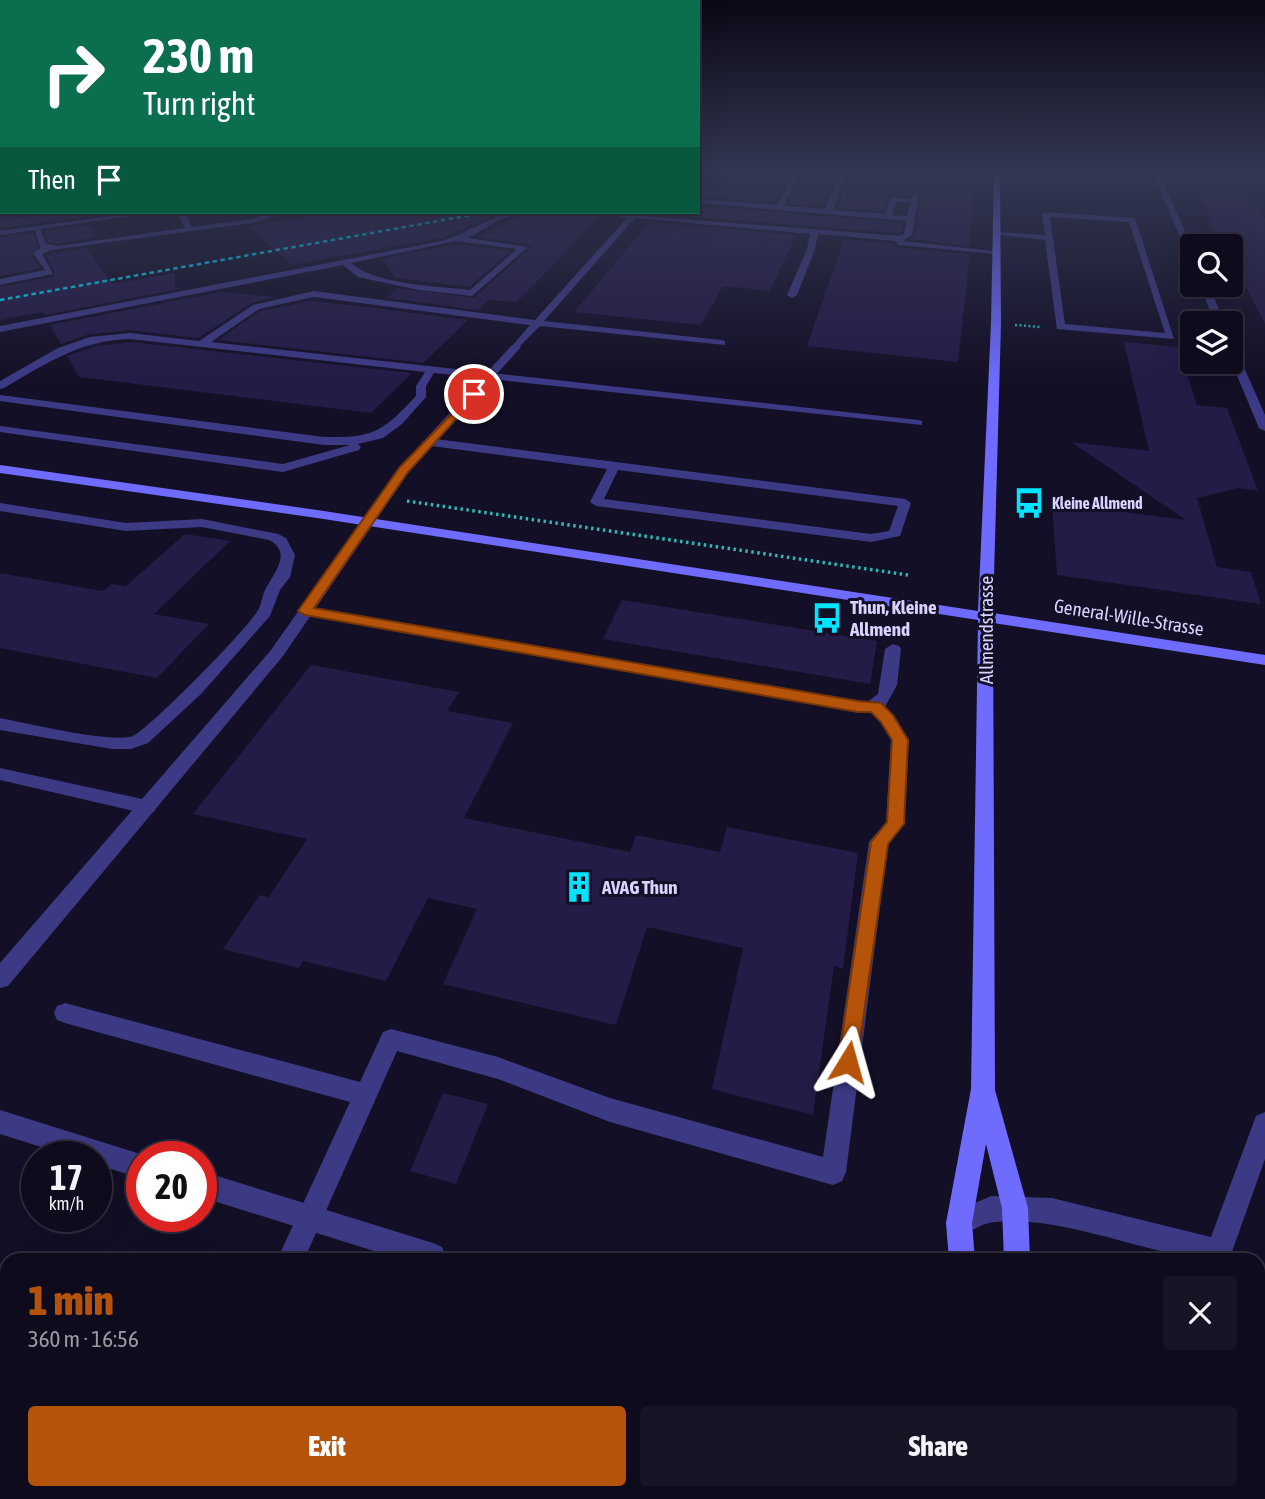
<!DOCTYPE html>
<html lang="en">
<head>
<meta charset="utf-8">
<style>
	body { margin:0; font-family:"Asap Condensed",sans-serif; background:#171425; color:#f1f3f6; height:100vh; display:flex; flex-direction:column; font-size:26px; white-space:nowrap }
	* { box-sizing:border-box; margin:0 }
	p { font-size:23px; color:#9b9ba3 }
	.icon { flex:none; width:38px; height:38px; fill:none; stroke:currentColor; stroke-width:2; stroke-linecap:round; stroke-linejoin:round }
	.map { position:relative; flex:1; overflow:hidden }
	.sheet { position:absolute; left:0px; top:1253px; width:1265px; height:247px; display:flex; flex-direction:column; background:#0e0b1c; border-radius:21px 21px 0 0; box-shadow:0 7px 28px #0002,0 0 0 2px #2e2b3b }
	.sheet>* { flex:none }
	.top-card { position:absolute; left:0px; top:0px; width:700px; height:214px; box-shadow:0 7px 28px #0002,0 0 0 2px #2e2b3b; background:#0b6e4f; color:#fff; overflow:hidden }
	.tools { position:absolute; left:1180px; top:234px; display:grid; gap:14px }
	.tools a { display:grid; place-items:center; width:63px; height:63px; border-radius:7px; background:#0e0b1c; box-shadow:0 7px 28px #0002,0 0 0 2px #2e2b3b; font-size:35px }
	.speed { position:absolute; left:21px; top:1141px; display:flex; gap:14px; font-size:35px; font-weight:700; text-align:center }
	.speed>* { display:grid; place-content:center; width:91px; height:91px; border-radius:50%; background:#0e0b1c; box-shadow:0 7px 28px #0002,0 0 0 2px #2e2b3b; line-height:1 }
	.speed small { font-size:18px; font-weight:400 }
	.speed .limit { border:10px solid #d22; background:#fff; color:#111 }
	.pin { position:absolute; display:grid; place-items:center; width:60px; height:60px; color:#fff; margin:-30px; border:4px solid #fff; border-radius:50%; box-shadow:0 2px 7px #0007 }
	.me { position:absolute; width:77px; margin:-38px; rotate:8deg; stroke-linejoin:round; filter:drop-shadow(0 0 5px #0008) }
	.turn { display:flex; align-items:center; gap:24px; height:147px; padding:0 28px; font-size:32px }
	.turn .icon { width:91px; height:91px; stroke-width:2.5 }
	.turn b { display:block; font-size:49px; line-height:60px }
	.then { display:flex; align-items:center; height:66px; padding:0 28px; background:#0003; gap:14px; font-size:26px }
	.round { display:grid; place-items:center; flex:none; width:74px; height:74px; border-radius:7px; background:#171425 }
	.headline { display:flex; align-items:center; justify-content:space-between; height:119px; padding:0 28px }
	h1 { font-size:42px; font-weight:800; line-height:52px; color:#b45309 }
	.button { display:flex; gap:14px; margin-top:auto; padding:14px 28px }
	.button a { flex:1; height:80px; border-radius:7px; background:#b45309; color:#fff; font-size:28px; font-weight:800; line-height:80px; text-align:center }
	.button a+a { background:#171425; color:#f1f3f6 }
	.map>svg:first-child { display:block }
	.building { fill:#241b47 }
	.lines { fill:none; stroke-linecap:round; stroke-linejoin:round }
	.path-far1 { stroke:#2fb8b0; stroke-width:2.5; stroke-dasharray:2 2.5; stroke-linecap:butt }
	.path { stroke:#2fb8b0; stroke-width:3.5; stroke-dasharray:2.5 3.5; stroke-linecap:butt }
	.service { fill:#3d3a85; fill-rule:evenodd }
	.minor { fill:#3d3a85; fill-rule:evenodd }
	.secondary { fill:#6f6bff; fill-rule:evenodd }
	.rail { stroke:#00e5ff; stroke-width:2.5; stroke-dasharray:4.5 3.5; stroke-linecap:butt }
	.route { fill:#b45309; stroke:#753606; stroke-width:2 }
	.labels { text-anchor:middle; stroke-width:6; stroke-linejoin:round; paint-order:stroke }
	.far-poi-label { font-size:16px; font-weight:bold; fill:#d9d4ff; stroke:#130f26; text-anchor:start }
	.poi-label { font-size:19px; font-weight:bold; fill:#d9d4ff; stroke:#130f26; text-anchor:start }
	.street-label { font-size:19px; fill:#d9d4ff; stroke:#130f26 }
</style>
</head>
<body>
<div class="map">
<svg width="1265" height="1499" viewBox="0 0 1265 1499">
	<rect width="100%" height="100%" fill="#130f26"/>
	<path class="building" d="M760 171H793L776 202 698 196V188L747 191Z
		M805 171H838L823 206 788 204Z
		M849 171H887L885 180 941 184 943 171H974L970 246 910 239 915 235 922 194 916 190 910 196 890 195 883 211 837 208Z
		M1187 171H1234L1265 219V324L1241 277 1235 276 1230 268V247H1220L1207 221H1213Z
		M698 206 904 223 902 232 899 233 656 214 658 212H698Z
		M81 212 84 217 0 228V220Z
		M311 212H503L441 238 292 265 247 226 313 216Z
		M527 212H590L600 216 517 302 489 300 478 310 387 298 398 288 474 298 531 247 528 244 476 237Z
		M650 222 796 235 770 291 723 286 701 325 574 312Z
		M89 225 95 236 81 240 58 243 48 242 44 231Z
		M33 233 38 247 31 255 41 268 0 276V237Z
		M844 239 894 244 898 248 970 254 958 362 807 346Z
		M456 244 511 251 469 287 395 278 382 259Z
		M87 248 112 284 175 273V287L185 288 44 315 43 312 0 320V287L54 277 55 273 46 255Z
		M221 292 275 297 252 303 198 338 130 330 90 334 61 344 50 325Z
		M309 301 375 308 468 320 423 363 218 340 260 311Z
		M130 342 412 373 371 413 79 377 67 356 96 346Z
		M1124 342 1178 347 1197 405 1227 408 1258 491 1238 488 1197 498 1217 567 1251 572 1261 604 1057 575 1052 503 1186 520 1071 442 1149 451Z
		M185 534 230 541 154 614 209 624 157 678 0 648V573L103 591 112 584 126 586Z
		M622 600 877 641 870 684 603 639Z
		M311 665 459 692 447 711 513 723 464 818 630 852 636 835 720 852 727 827 858 853 843 969 834 966 813 1115 712 1089 743 948 647 927 616 1025 443 984 477 909 428 898 386 981 303 961 299 968 223 949 260 895 269 897 307 839 193 814Z
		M443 1093 488 1104 456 1184 410 1171Z"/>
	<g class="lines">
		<path class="path-far1" d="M1015 325 1041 327"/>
		<path class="path" d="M407 501 908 575"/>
		<path class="service" d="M715 171H729L698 178V174Z
			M796 171H802L784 206 825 209 841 171H847L833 210 885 214 891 197 911 199 915 192 919 194 912 235 903 241 1001 252 997 254 898 245 895 241 818 234 815 249 797 295 792 298 787 295 807 249 810 234 635 218 544 321 721 340 725 341V345L540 326 516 350 511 347 530 325 314 297 259 309 211 342 918 420 922 421V425L434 373 426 386V397L402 424 383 438 358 444 361 447 359 450 283 472 0 432V426L283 464 350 445H324L0 401V395L324 437C374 438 382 432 416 396V386L425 372 130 339C81 340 45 364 4 388L0 389V381L58 348 90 337 130 333 199 341 253 305 314 291 535 320 627 218 593 212 899 236 904 234 907 221 698 203V199L777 205ZM897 201 910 203 907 216 892 215Z
			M1152 171H1158L1192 247V258L1188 256Z
			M177 212H185L192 227 257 218 260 216 258 212H298L267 218 259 222 51 250 42 254 53 274 0 285V279L45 270 33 253 41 248 33 226H39L46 244 58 246 185 228Z
			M512 212H524L499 220 468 238 528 247 472 296 419 290 358 277 343 265 0 332V326L442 241C467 233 487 218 512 212ZM456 241 517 249 470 290C438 286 375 285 351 263Z
			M1046 212 1135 218 1174 339 1057 329 1045 240 993 234 997 232 1045 235 1042 214ZM1050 217 1129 222 1165 333 1065 324Z
			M1200 285H1209L1225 324H1215Z
			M1230 344 1235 347 1265 415V431L1259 428 1230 359Z
			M428 438 905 499 911 503 900 536 871 542 596 506 590 502 607 469 424 445 422 442ZM618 470 898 506 889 531 871 534 604 499Z
			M0 503 126 523 202 519 278 534 286 538 295 555 290 577 280 590 270 616 201 694 148 743 131 749H112L0 730V718C26 723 113 744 133 736 148 730 250 627 258 610 262 604 262 596 265 590 272 575 294 553 269 540L202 527 126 531 0 511Z
			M305 607 867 702 878 694 885 649 893 644 899 646 901 649 897 685 885 707 893 714 909 740 904 824 888 844 846 1172 842 1181 833 1185 610 1122 498 1079 397 1051 304 1260H277L350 1102 65 1023 57 1020 54 1013 57 1006 65 1003 360 1082 383 1032 391 1029 498 1057 610 1098 823 1157 869 842 886 822 891 740 881 722 871 713 300 614 298 611Z
			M0 768 147 800 154 802 156 807 154 812 147 814 0 780Z
			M1265 1112V1159L1229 1260C1149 1260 1075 1215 994 1222 983 1223 970 1232 959 1236L950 1232 946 1223 950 1214 991 1196 1052 1198 1211 1237 1256 1116Z
			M219 1493H252L255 1499H222Z
			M1197 1493H1246L1249 1499H1200Z"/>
		<path class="minor" d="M139 212H158L0 235V231Z
			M512 345 521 347 408 473 283 656 8 986 0 988V963L271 650 400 467Z
			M0 1110 150 1157H142V1179L96 1164V1157H73L0 1134Z
			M201 1171 433 1243 442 1247 446 1256 445 1260H403L201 1197Z"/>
		<path class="secondary" d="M994 171H1000L1001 323 993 613 1265 655V665L993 623 995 1090 1028 1208 1030 1260H1004L1002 1208 986 1144 972 1223 975 1260H949L946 1223 971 1089 978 620 317 518 0 473V465L317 510 978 611 991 323Z
			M942 1493H974L973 1499H941Z
			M1005 1493H1037V1499H1005Z"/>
		<path class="rail" d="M698 173 708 171
			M0 300 488 212"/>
	</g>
	<linearGradient id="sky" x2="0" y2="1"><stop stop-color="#0a0815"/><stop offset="0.45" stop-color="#333752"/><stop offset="1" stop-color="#333752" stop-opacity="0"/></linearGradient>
	<rect width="1265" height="381" fill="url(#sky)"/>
	<path class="route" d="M474 391 479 394 477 396 408 472 314 608 858 701 881 703 893 715 908 740 904 824 888 844 856 1069 848 1072 841 1069 838 1062 871 842 887 822 892 740 881 722 871 712H858L305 615 298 611 400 467Z"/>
	<defs>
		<symbol id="bus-bare" viewBox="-9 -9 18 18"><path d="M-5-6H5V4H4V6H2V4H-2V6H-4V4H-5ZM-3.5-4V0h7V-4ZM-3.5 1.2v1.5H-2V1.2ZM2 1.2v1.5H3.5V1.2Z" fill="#00e5ff" stroke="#130f26" stroke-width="2.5" paint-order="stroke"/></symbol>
		<symbol id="building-bare" viewBox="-9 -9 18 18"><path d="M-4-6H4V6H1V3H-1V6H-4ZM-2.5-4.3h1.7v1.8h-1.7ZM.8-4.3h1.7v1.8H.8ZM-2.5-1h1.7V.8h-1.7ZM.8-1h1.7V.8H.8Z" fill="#00e5ff" stroke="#130f26" stroke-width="2.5" paint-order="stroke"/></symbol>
	</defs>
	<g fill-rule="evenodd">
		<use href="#bus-bare" x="1007" y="481" width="44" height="44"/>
		<use href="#bus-bare" x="805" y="596" width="44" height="44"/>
		<use href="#building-bare" x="557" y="865" width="44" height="44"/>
	</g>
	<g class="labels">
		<g class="far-poi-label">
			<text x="1052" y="509">Kleine Allmend</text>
		</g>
		<g class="poi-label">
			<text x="850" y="614">Thun, Kleine<tspan x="850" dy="22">Allmend</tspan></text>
			<text x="602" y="894">AVAG Thun</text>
		</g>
		<g class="street-label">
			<text transform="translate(1129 617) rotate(9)" y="7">General-Wille-Strasse</text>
			<text transform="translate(986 630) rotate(-90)" y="7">Allmendstrasse</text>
		</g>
	</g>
</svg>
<div class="tools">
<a><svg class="icon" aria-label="search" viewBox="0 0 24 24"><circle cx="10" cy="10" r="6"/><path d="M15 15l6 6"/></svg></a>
<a><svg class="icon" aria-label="layers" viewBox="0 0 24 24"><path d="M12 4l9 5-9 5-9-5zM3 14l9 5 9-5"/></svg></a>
</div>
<div class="speed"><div>17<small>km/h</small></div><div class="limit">20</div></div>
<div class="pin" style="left:474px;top:394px;background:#d93025"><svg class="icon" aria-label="arrive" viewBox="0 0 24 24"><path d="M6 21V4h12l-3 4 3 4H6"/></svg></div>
<svg class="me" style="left:848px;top:1062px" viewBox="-20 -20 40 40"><path d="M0-17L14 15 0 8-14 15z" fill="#b45309" stroke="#fff" stroke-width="4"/></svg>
<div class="top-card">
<div class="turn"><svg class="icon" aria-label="right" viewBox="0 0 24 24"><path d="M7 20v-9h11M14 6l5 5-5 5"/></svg><div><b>230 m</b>Turn right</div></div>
<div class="then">Then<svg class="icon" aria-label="arrive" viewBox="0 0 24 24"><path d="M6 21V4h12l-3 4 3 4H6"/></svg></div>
</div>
<section class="sheet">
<div class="headline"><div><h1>1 min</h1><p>360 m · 16:56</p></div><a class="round"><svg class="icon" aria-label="close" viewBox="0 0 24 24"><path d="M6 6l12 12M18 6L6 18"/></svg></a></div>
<div class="button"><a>Exit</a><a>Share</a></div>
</section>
</div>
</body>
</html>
